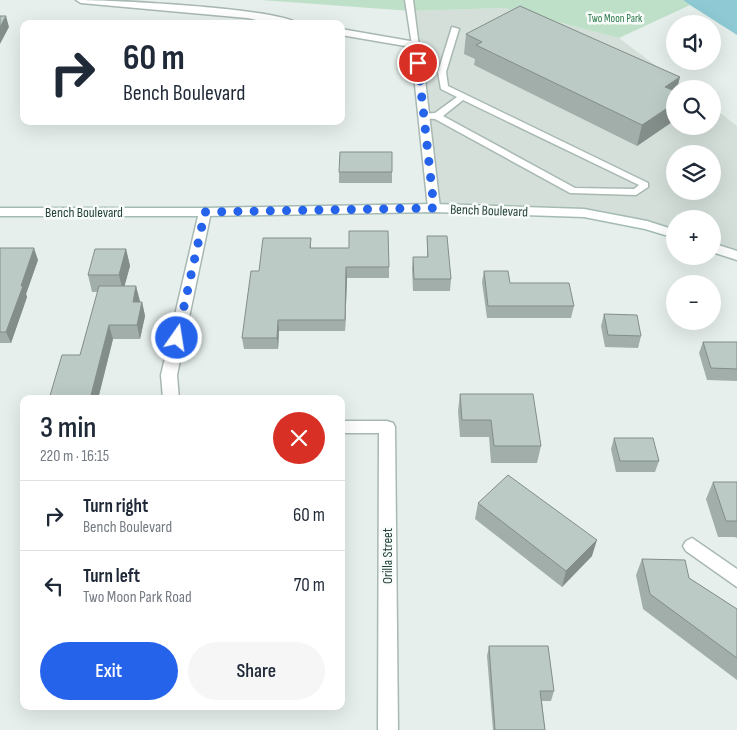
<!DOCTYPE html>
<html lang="en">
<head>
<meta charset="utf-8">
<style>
	body { margin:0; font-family:"Sofia Sans Condensed",sans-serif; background:#f6f6f7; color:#1f2937; height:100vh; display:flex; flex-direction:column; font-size:19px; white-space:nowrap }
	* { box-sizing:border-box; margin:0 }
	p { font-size:16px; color:#747a83 }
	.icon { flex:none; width:28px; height:28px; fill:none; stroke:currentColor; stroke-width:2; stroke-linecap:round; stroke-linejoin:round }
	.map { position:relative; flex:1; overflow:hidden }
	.panel { position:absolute; left:20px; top:395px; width:325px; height:315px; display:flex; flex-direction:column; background:#fff; border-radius:10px; box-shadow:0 5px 20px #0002 }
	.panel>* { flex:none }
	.banner { position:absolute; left:20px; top:20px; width:325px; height:105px; border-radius:10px; box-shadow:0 5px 20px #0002; background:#fff; color:#1f2937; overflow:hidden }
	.buttons { position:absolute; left:666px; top:15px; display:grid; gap:10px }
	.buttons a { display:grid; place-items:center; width:55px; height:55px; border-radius:50%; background:#fff; box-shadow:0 5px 20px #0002; font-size:25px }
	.pin { position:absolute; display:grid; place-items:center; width:42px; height:42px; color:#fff; margin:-21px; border:2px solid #fff; border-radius:50%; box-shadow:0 1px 5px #0007 }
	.me { position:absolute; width:55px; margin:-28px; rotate:13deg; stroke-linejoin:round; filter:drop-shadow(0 0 4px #0008) }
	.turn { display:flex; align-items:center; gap:18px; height:105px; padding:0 20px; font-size:22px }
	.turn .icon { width:65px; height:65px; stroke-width:2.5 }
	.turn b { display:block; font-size:35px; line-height:42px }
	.round { display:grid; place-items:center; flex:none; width:52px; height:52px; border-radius:26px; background:#f6f6f7 }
	.summary { display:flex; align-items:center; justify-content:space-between; height:85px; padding:0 20px }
	h1 { font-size:30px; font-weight:600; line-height:38px }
	.button { display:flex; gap:10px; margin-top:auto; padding:10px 20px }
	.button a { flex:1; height:58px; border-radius:30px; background:#2563eb; color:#fff; font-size:20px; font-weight:600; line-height:58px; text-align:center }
	.button a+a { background:#f6f6f7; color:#1f2937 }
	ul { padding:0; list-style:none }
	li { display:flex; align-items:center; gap:15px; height:70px; padding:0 20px; border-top:1px solid #e0e1e3 }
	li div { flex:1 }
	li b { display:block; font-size:19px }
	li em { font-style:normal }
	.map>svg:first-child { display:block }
	.built { fill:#d4dfda; fill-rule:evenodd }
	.green { fill:#bfe0c8 }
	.water { fill:#8ec9d4 }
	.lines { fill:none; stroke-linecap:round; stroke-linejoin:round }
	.lane-casing { stroke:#a8b8b2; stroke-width:3 }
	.street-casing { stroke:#a8b8b2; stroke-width:3 }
	.secondary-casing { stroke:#a4bbb3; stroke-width:3 }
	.lane { fill:#fff; fill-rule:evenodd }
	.street { fill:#fff; fill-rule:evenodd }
	.secondary { fill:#fff; fill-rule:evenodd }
	.wall { fill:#a1aea9 }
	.shaded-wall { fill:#838d89 }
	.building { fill:#bbcac4; stroke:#838d89 }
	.route { stroke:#2563eb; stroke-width:9; stroke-dasharray:0 16.2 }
	.labels { text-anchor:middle; stroke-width:5; stroke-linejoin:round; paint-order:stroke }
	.far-park-label { font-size:11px; fill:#2d7a4b; stroke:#f7fbf9 }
	.street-label { font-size:14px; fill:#24423a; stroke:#f7fbf9 }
</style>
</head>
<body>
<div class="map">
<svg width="737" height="730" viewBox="0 0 737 730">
	<rect width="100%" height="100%" fill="#e6efeb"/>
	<path class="built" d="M504 8 619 38 687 89H675V126H712L713 107 737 126V257L713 248 712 219H675V235L584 213 434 208 411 11ZM675 154H712V191H675Z"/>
	<path class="green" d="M261 0H683L690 5 619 38 504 8 411 11Z"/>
	<path class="water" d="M683 0H737V35L690 5Z"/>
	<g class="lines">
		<defs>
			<path id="lane" d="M405 0H413L419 47 412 45Z
				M452 27 459 29 446 72 448 86 648 183V187L636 195 570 193 435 119 421 118V114L435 113 457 97 441 89 438 72ZM463 100 639 185 634 189 575 188 443 116Z"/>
			<path id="street" d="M76 0C109 0 280 8 299 24H277L247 18 81 3Z
				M341 29 416 42 421 45 440 208 438 211H430L428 208 411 47 341 35Z
				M205 208 211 212 177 375 179 399H163L161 375 199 212Z
				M341 421H387L393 423 395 427 398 730H378L379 433H341Z
				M692 538 737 569V587L686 551 683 546 686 541Z"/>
			<path id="secondary" d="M434 204 584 209 647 221 675 230V238L645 229 584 217 434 212 205 216H0V208H205Z
				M712 243 737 251V260L712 252Z"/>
		</defs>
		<use href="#lane" class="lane-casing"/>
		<use href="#street" class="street-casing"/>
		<use href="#secondary" class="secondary-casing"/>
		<use href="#lane" class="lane"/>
		<use href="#street" class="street"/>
		<use href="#secondary" class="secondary"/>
	</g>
	<path class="wall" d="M466 34 675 89V120L637 146 474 65 475 59 464 54Z
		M339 172H392V183H339Z
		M427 236 451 279 450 291H413L412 269 413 257H427Z
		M311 238V248L389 267V278H347L345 331H279L278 349H244L242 338 259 271Z
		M0 248 38 260 26 294 27 297 11 343H0Z
		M126 249 130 266 124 286H136L139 302H142L145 316 140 339H113L98 399H49L80 355 98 292H92L88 275Z
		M484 271 510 283 574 306 571 318H487L482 282Z
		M604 314 641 336 638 348 605 347 601 326Z
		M703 342H737V381L707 380 699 353Z
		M460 394 541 446 537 463H491L489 437H460L458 411Z
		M614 438 659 461 655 472H616L611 449Z
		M713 482H737V538L735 537H718L706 499Z
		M478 503 592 556 562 587 475 519Z
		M642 559 689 578 737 609V680L643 609 636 575Z
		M489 646 554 691 551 701H542L545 730H493L487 656Z"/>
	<path class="shaded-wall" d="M6 16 9 27 0 44V27Z
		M680 77 677 89H675V97L665 87Z
		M675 103V120L637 146 642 125Z
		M34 248 38 260 26 294 27 297 11 343 6 332 21 286Z
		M126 249 130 266 123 292 119 275Z
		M346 267 347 278 345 331V320Z
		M136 286 140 301 136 316 133 302Z
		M142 302 145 316 140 339 137 325Z
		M278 320 279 331 278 349 277 338Z
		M109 325 113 339 98 399H90Z
		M597 540 592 556 562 587 566 571Z"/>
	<path class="building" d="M520 6 680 77 665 87 675 91V103L642 125 476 45 482 42 466 34Z
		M0 16H6L0 27Z
		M340 152H392V172H339Z
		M349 231H388L389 267H346L345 320H278L277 338H242L251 271H259L263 238H311L310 248H349Z
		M427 236H447L451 279H414L413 257H428Z
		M0 248H34L21 286H23L6 332H0Z
		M95 249H126L119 275H88Z
		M484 271H508L510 283H569L574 306H488Z
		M99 286H136L133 302H142L137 325H109L90 399H49L62 355H80Z
		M604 314 637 315 641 336 608 335Z
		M703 342H737V369L711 368Z
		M460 394H533L541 446H494L491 420H462Z
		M614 438H653L659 461H620Z
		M508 475 597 540 566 571 478 503Z
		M713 482H737V521H726Z
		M642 559 685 560 689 578 737 609V658L650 594Z
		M489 646H548L554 691H540L545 730H495Z"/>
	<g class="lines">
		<path class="route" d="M177 338 205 212 434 208 418 63"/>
	</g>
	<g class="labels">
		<g class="far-park-label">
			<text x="615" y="22">Two Moon Park</text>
		</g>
		<g class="street-label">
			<text transform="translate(489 210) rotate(2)" y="5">Bench Boulevard</text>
			<text x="84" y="217">Bench Boulevard</text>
			<text transform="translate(387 556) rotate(-90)" y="5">Orilla Street</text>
		</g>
	</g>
</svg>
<div class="buttons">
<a><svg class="icon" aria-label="sound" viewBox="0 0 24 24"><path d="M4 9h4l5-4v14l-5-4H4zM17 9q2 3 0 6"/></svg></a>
<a><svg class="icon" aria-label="search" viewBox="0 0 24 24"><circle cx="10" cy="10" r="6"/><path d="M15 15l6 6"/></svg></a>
<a><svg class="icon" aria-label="layers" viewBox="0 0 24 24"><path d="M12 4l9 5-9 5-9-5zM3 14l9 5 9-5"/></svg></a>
<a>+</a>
<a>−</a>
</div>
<div class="pin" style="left:418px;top:63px;background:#d93025"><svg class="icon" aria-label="arrive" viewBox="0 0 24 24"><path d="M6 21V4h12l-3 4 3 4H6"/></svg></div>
<svg class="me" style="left:177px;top:338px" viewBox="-20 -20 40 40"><circle r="17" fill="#2563eb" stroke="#fff" stroke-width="3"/><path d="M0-11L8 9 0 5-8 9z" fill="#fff"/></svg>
<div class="banner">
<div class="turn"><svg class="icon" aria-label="right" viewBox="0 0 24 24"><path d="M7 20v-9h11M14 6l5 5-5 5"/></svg><div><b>60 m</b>Bench Boulevard</div></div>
</div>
<section class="panel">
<div class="summary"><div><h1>3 min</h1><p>220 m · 16:15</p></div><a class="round" style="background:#d93025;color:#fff"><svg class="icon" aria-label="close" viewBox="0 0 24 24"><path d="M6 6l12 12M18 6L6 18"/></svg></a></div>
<ul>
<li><svg class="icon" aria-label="right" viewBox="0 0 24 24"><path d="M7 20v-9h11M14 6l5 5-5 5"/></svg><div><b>Turn right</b><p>Bench Boulevard</p></div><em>60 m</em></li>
<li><svg class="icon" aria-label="left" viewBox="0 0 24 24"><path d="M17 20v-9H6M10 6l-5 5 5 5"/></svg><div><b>Turn left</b><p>Two Moon Park Road</p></div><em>70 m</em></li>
</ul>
<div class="button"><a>Exit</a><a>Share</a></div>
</section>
</div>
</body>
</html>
